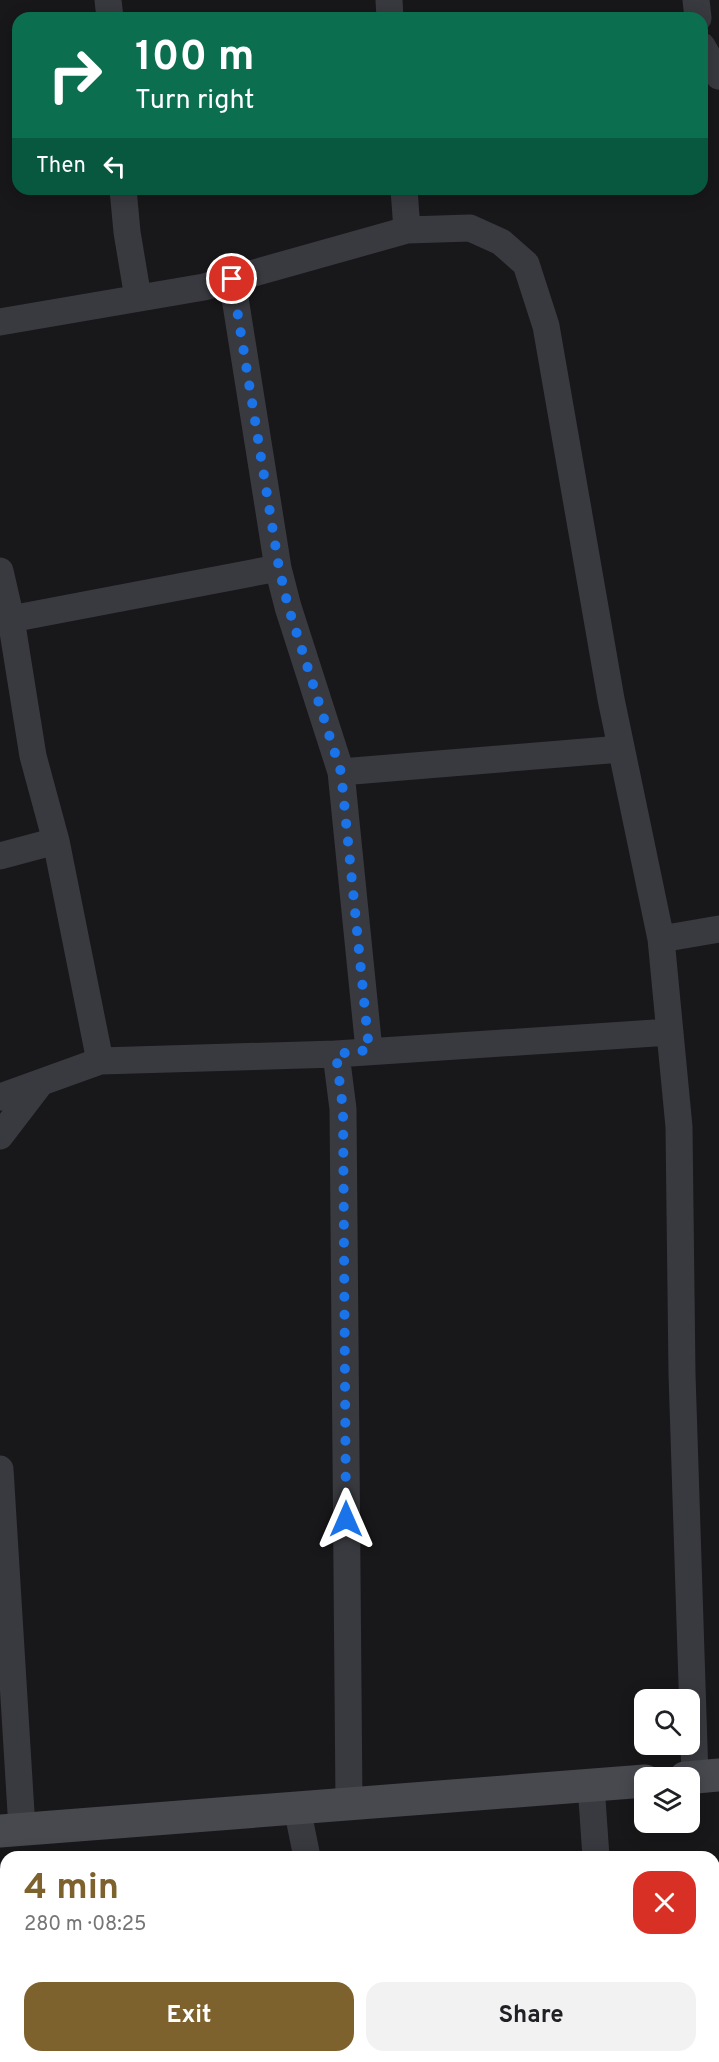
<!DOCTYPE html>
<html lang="en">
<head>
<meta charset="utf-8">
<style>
	body { margin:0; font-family:Overpass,sans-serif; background:#f2f2f2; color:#202124; height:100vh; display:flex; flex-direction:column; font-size:22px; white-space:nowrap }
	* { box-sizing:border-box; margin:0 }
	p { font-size:20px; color:#757577 }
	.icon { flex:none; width:33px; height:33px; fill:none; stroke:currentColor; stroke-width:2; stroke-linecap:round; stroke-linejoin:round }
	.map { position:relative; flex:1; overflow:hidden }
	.drawer { position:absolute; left:0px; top:1851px; width:720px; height:212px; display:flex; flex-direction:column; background:#fff; border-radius:18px 18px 0 0; box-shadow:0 3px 15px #0003 }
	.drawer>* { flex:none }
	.banner { position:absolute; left:12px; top:12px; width:696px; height:183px; border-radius:18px; box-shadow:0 3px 15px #0003; background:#0b6e4f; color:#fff; overflow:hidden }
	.fabs { position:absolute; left:634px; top:1689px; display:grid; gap:12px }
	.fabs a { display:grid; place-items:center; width:66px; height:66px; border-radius:12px; background:#fff; box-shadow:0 3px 15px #0003; font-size:30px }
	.pin { position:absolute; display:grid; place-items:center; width:51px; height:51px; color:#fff; margin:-26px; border:3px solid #fff; border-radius:50%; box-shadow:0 2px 6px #0007 }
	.me { position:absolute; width:66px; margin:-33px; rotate:0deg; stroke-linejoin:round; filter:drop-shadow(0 0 4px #0008) }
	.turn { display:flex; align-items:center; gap:21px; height:126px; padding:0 24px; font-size:27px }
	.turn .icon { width:78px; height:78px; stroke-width:2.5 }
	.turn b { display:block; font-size:42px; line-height:51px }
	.then { display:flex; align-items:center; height:57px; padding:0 24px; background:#0003; gap:12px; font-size:22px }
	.round { display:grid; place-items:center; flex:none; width:63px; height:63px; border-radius:18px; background:#f2f2f2 }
	.head { display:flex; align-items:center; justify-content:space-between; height:102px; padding:0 24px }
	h1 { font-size:36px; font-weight:700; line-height:45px; color:#7e622d }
	.action { display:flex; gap:12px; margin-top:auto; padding:12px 24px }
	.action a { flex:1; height:69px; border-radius:18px; background:#7e622d; color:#fff; font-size:24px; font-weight:700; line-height:69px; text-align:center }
	.action a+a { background:#f2f2f2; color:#202124 }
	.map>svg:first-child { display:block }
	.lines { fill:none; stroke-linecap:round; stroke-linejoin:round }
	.minor { stroke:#393a3f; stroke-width:27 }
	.secondary { stroke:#47494f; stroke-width:33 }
	.route { stroke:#1a73e8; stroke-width:10; stroke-dasharray:0 18 }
</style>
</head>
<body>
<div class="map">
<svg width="719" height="2062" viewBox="0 0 719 2062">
	<rect width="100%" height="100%" fill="#18181a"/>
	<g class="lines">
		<path class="minor" d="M108 0 110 18
			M389 0 390 18
			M696 0 698 18
			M702 46 719 76
			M123 189 127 232 138 298
			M404 189 407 230
			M232 279 278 568 288 607 341 772 369 1050
			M0 322 204 287 407 230 470 228 501 242 526 264 546 326 611 699 661 939 679 1127 682 1374 695 1777
			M0 571 11 619 33 756 56 841 100 1061
			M11 619 278 568
			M341 772 621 749
			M0 856 56 841
			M661 939 719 929
			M336 1054 343 1109 349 1803
			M0 1097 100 1061 336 1054 670 1032
			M0 1136 39 1085
			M0 1469 22 1829
			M591 1785 596 1857
			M297 1808 307 1857
			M0 1876 6 1894
			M61 2056 62 2062
			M348 2056 349 2062
			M629 2056 630 2062"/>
		<path class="secondary" d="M685 1778 719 1775
			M0 1831 645 1781"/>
	</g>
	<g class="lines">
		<path class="route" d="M232 279 279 568 288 606 341 772 369 1050 336 1054 343 1109 346 1519"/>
	</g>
</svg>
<div class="fabs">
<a><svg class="icon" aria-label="search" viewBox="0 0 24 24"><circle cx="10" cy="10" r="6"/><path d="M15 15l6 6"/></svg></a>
<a><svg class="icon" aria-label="layers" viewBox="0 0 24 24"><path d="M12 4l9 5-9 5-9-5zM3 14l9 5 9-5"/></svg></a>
</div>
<div class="pin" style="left:232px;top:279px;background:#d93025"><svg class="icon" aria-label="arrive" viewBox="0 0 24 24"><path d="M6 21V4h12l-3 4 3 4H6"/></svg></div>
<svg class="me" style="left:346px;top:1519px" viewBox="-20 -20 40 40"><path d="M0-17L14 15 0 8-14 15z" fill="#1a73e8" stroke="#fff" stroke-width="4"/></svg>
<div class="banner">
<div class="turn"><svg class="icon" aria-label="right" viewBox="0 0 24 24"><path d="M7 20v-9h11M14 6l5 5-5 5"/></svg><div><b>100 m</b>Turn right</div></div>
<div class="then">Then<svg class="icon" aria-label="left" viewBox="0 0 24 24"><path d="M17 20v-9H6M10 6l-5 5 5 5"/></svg></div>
</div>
<section class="drawer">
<div class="head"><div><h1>4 min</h1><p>280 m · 08:25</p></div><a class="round" style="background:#d93025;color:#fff"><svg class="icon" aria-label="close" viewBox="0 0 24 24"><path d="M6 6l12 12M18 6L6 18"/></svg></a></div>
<div class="action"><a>Exit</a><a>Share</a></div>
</section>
</div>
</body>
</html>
